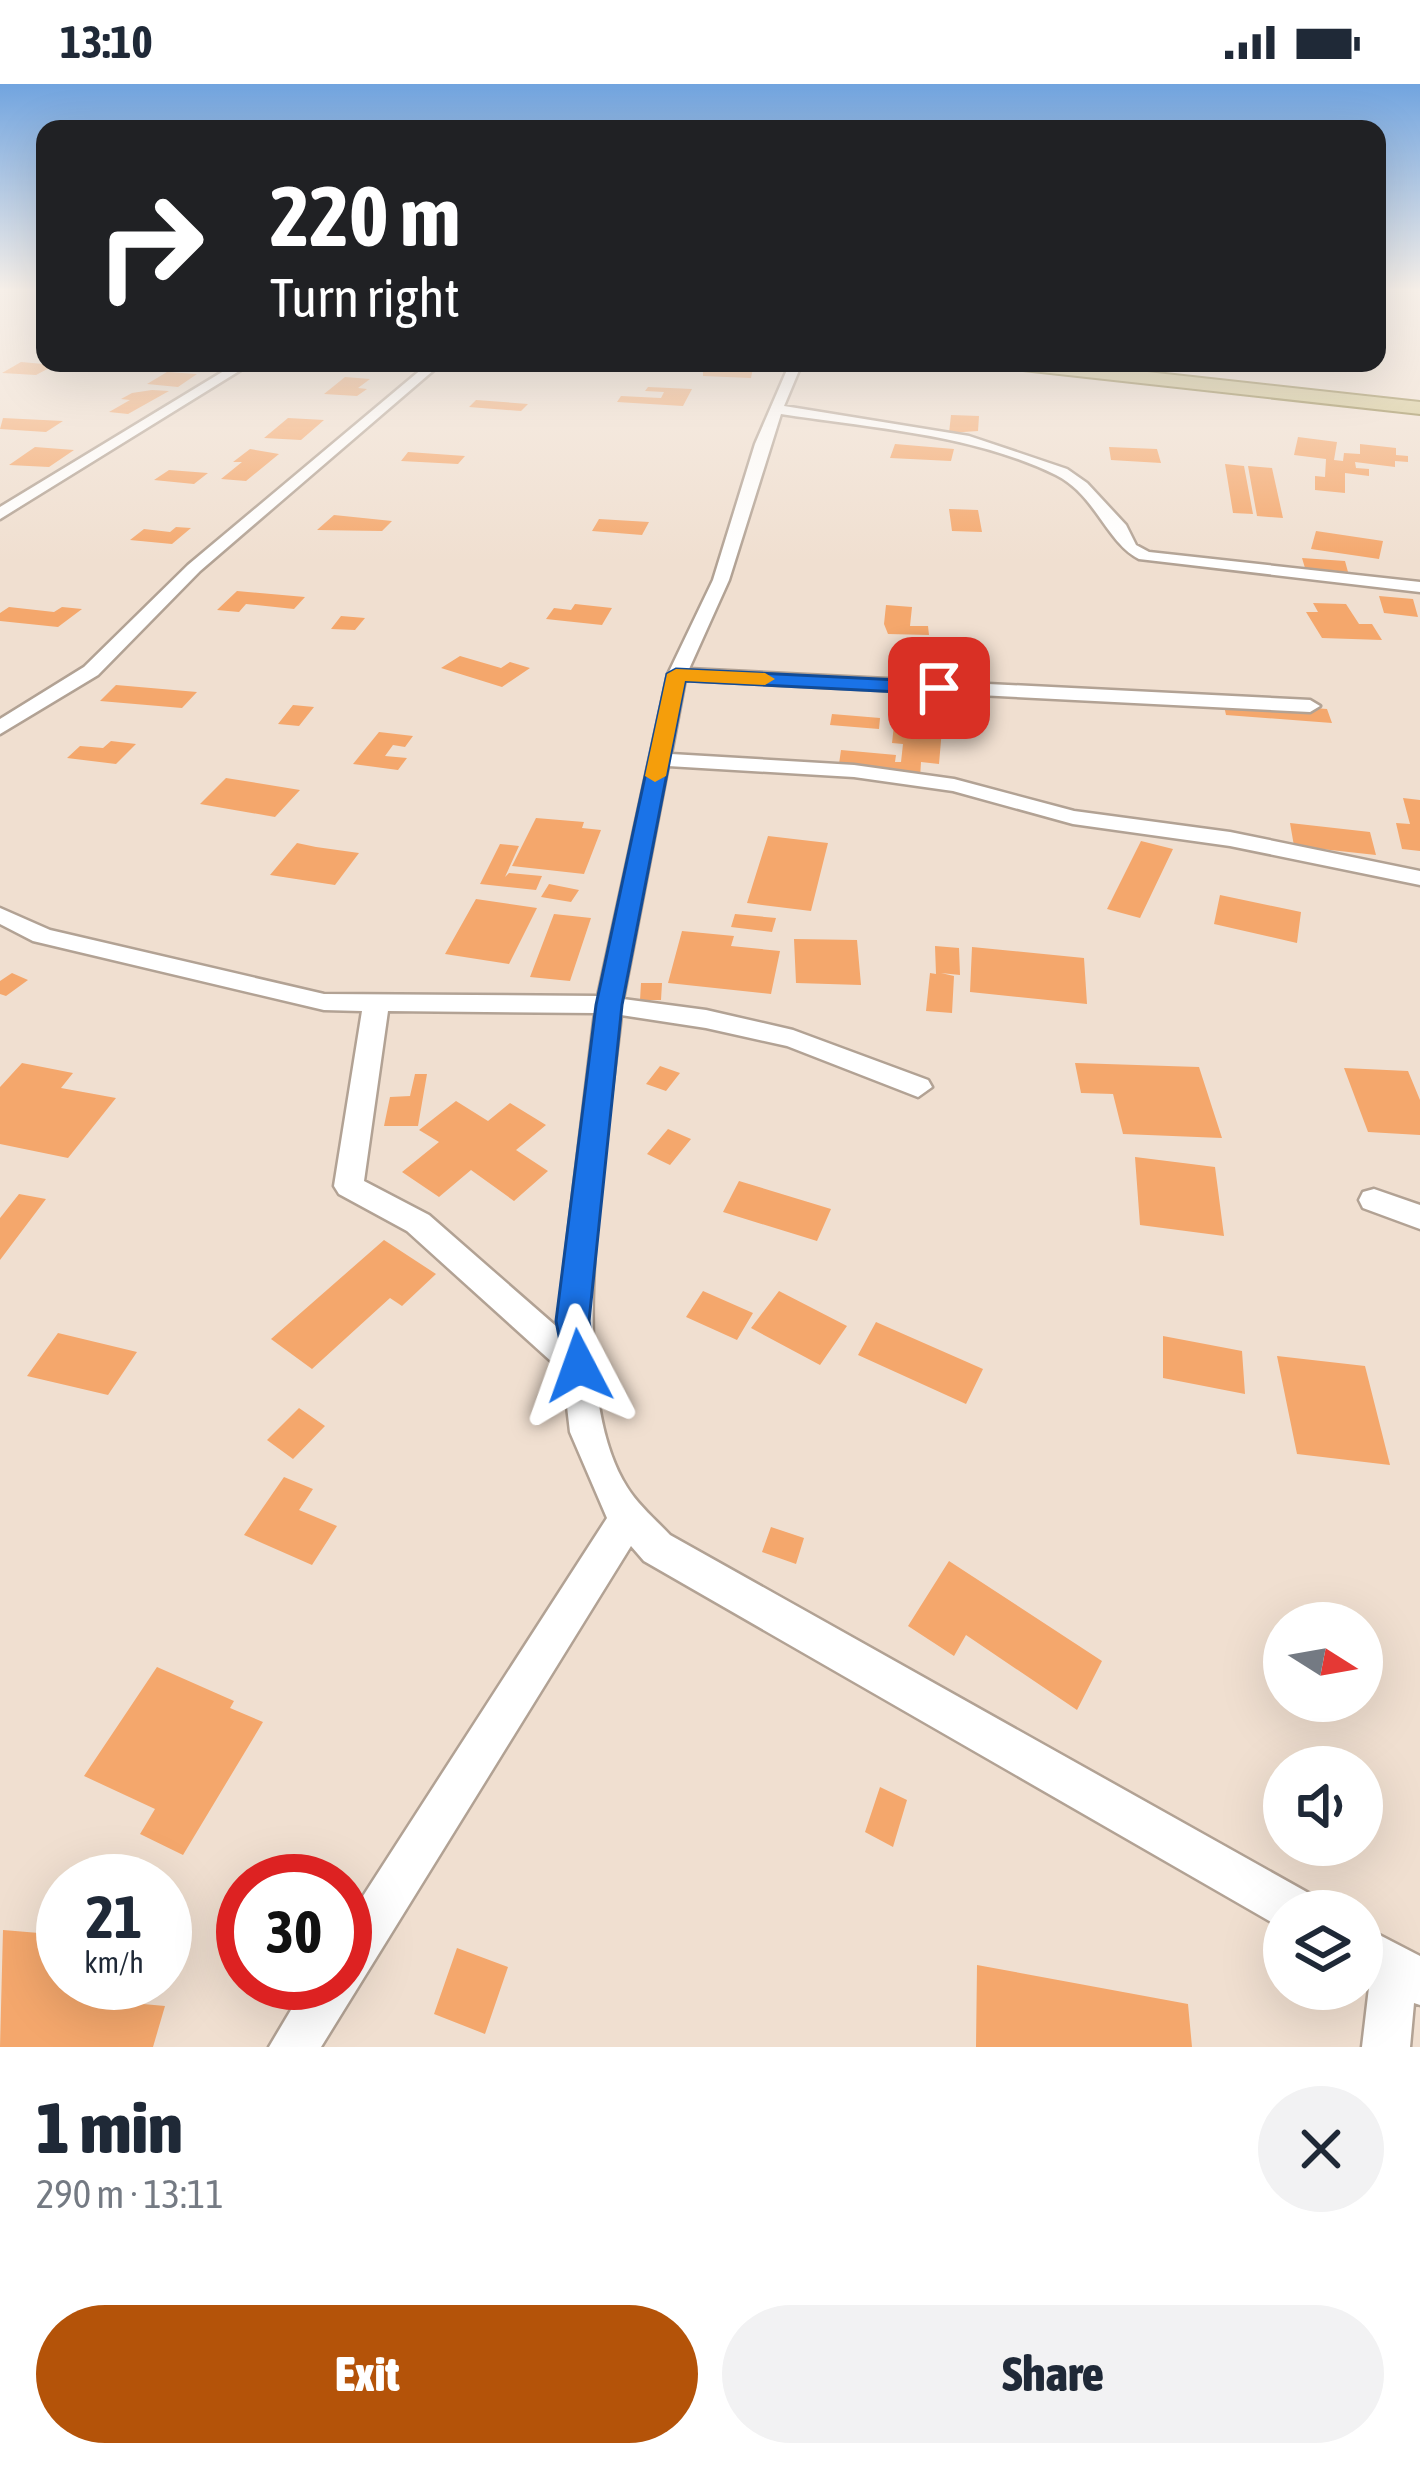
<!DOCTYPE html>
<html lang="en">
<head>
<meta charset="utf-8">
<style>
	body { margin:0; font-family:"Asap Condensed",sans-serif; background:#f2f2f3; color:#1f2937; height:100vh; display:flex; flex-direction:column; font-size:45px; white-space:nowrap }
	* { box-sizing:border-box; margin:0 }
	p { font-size:39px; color:#747a83 }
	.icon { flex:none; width:66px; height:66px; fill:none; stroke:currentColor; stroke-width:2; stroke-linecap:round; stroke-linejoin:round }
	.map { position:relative; height:1963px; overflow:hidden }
	.drawer { display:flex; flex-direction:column; background:#fff; flex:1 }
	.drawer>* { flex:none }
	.hud { position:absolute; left:36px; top:36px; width:1350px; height:252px; border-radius:24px; box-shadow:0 12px 48px #0002; background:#202124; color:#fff; overflow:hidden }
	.needle { width:78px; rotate:101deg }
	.fabs { position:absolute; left:1263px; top:1518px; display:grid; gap:24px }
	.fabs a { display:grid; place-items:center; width:120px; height:120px; border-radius:50%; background:#fff; box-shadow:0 12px 48px #0002; font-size:60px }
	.speed { position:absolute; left:36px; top:1770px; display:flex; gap:24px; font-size:60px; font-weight:700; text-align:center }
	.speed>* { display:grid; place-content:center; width:156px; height:156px; border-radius:50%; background:#fff; box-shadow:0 12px 48px #0002; line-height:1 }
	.speed small { font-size:30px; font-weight:400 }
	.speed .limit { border:18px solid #d22; background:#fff; color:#111 }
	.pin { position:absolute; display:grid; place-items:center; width:102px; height:102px; color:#fff; margin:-51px; border-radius:24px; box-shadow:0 6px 18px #0006 }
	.me { position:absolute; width:132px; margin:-66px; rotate:356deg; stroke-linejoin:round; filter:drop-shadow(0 0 9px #0008) }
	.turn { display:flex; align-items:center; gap:42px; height:252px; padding:0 36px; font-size:54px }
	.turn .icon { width:156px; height:156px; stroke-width:2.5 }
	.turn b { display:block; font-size:84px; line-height:102px }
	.round { display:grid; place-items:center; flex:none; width:126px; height:126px; border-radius:63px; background:#f2f2f3 }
	.head { display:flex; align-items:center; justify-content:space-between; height:204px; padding:0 36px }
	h1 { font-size:72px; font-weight:800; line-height:90px }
	.button { display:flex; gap:24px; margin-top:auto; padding:24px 36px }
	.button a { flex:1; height:138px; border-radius:72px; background:#b45309; color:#fff; font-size:48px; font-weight:800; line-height:138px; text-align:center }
	.button a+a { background:#f2f2f3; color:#1f2937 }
	.status { display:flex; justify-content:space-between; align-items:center; height:84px; padding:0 60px; background:#fff; direction:ltr }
	.status svg { height:33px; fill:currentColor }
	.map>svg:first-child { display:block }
	.building { fill:#f4a76c }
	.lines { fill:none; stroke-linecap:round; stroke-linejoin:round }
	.street-casing { stroke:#b2a294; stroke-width:5 }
	.primary-casing { stroke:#837431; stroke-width:4 }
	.street { fill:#fff; fill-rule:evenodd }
	.primary { fill:#cdc185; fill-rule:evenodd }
	.route { fill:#1a73e8; stroke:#114b97; stroke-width:3 }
	.slow { fill:#f59e0b }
</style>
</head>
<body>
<div class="status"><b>13:10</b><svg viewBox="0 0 49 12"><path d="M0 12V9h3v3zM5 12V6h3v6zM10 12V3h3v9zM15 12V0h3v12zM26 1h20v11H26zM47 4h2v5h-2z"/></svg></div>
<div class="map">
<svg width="1420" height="1963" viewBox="0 0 1420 1963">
	<rect width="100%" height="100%" fill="#f0dfd0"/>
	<path class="building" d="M21 278 55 281 36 291 2 289Z
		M708 279H725L723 283 753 284 751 294 703 292V282Z
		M167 288 197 290 178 303 147 300Z
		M345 293 370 295 358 304 367 305 357 312 324 310Z
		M648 303 692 305 683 322 617 318 621 312 661 314 664 308 645 307Z
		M152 306 169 307 128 330 109 328 130 316 121 315 132 309Z
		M476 316 528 320 521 327 469 323Z
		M951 331 979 332 978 347 949 349Z
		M3 334 63 337 46 348 0 345Z
		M288 334 324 336 301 356 264 354Z
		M1298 353 1337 358 1334 376 1343 377 1344 369 1360 370V360L1396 364V371L1408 372V378L1395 377V383L1355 378 1356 384 1369 385V392L1345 389V409L1315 406V392L1325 393 1326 375 1294 371Z
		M895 360 954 365 951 377 890 374Z
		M35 363 74 366 49 383 9 381Z
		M1109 363 1157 365 1161 379 1111 376Z
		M250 365 279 370 246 397 221 395 242 378H233Z
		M408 368 465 372 458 380 401 377Z
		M1225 380 1244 382 1253 430 1233 429Z
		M1248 382 1272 384 1283 434 1257 432Z
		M169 386 208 389 194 400 154 396Z
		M949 425 978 426 982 448 952 447Z
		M334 431 392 437 382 447 317 446Z
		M599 435 649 438 642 451 592 447Z
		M176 443 191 444 172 460 130 456 144 445 170 448Z
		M1316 447 1383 457 1379 475 1311 465Z
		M1302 474 1345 477 1348 488 1305 484Z
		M237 507 305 513 294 525 246 520 239 528 217 526Z
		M1379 512 1413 515 1418 533 1384 529Z
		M1313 519 1346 520 1359 540H1372L1382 556 1322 554 1306 528H1318Z
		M575 520 612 524 602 541 546 535 554 524 571 526Z
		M886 521 912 523 910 542H928L929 551 888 550 884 540Z
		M9 523 54 528 62 523 82 525 58 543 0 537V529Z
		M341 532 365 534 355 546 331 545Z
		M460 572 501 584 510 578 530 584 502 603 441 584Z
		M116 601 197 608 182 624 100 617Z
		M1223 617 1327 625 1332 639 1226 631Z
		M293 621 314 623 299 642 278 640Z
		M832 630 880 634 879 645 830 641Z
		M894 641 942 645 939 680 921 678 920 694 838 687 841 666 896 671 895 678H901L903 660 892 659Z
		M379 648 413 652 405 663 393 661 385 672 407 674 398 686 353 680Z
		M111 657 136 660 116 680 67 674 80 662 103 664Z
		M226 694 300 706 275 733 200 720Z
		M1403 714 1420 716V767L1402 765 1396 739 1410 740Z
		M536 734 584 738 582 744 601 746 584 790 512 782Z
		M1290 739 1370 748 1376 771 1294 762Z
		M768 752 828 759 811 827 747 819Z
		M1141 757 1173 765 1140 834 1107 825Z
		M297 759 316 763 359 769 335 801 270 791Z
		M500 760 519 762 505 793 509 789 542 792 536 806 480 800Z
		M549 800 579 806 571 818 541 813Z
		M1220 811 1301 828 1297 859 1214 840Z
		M476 815 537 824 509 880 445 870Z
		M554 830 591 834 570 897 530 893Z
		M735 830 776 834 772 848 731 843Z
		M682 847 734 852 731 862 780 867 771 910 668 899Z
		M794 855 857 856 861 901 796 899Z
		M935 862 959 864 960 891 941 889 954 892 952 929 926 927 930 889 936 890Z
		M972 863 1084 874 1087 920 970 908Z
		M12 889 28 896 6 912 0 910V897Z
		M641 899H662L661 916H640Z
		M22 979 73 989 61 1004 116 1014 68 1074 0 1060V1003Z
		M1075 979 1199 983 1222 1054 1123 1050 1113 1010 1081 1009Z
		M660 982 680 989 666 1007 646 1000Z
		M1344 984 1408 987 1420 1016V1051L1368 1048Z
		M415 990H427L418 1042H384L390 1013 410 1012Z
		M456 1017 488 1037 510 1019 546 1041 516 1066 548 1087 514 1117 471 1086 439 1113 402 1088 439 1058 419 1046Z
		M668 1045 691 1055 670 1081 647 1070Z
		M1135 1073 1215 1083 1224 1152 1140 1141Z
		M739 1097 831 1125 817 1157 723 1128Z
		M19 1110 46 1115 0 1176V1134Z
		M384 1156 436 1190 402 1222 390 1214 312 1285 271 1255Z
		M703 1207 753 1229 737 1256 686 1233Z
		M779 1207 847 1242 820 1281 751 1244Z
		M876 1238 983 1285 966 1320 858 1271Z
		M58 1249 137 1268 108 1311 27 1292Z
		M1163 1252 1242 1267 1245 1310 1163 1294Z
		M1277 1272 1365 1282 1390 1381 1297 1370Z
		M299 1324 325 1342 293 1375 267 1356Z
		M284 1393 313 1405 299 1426 337 1442 312 1481 244 1451Z
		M771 1443 804 1454 796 1480 762 1468Z
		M949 1477 1102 1577 1077 1626 966 1551 954 1572 908 1542Z
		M157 1583 234 1617 230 1624 263 1638 183 1771 140 1750 155 1725 84 1692Z
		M880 1703 907 1716 893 1763 865 1748Z
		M3 1846 63 1851V1899H138L132 1919 165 1922 153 1963H0Z
		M457 1864 508 1883 485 1950 434 1930Z
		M977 1881 1188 1920 1192 1963H976Z"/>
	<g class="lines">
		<defs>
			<path id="street" d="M237 279H252L0 435V423Z
				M429 279H442L200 487 98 591 0 650V635L84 583 188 481Z
				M790 279H802L784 322 969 352 1067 385 1087 399 1126 441 1136 461 1149 468 1420 498V508L1139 475C1107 459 1095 410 1056 391 972 350 872 344 781 330L729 496 689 585 1310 616 1320 622 1310 628 685 596 671 670 854 681 954 695 1074 727 1230 748 1420 787V801L1230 762 1073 740 953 707 854 693 668 682 623 915 706 926 793 946 928 996 932 1003 918 1013 787 962 706 944 621 931C608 1053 561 1299 627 1403 638 1421 656 1436 670 1451L1312 1811 1318 1827H1284V1844L1280 1843 644 1477 631 1462 321 1963H269L307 1899H345V1840L607 1434 570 1348 563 1288 407 1147 339 1110 334 1102 362 927 324 926 33 857 0 840V824L50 846 324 910 598 912 668 590 713 496 755 360ZM388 927 595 929 557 1243 429 1131 364 1097Z
				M1374 1105 1420 1121V1145L1363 1124 1359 1116 1363 1108Z
				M1362 1842 1420 1872V1921L1414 1919 1410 1963H1362L1370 1895 1362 1890Z"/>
			<path id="primary" d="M1005 279H1066L1420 318V330L1014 285Z"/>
		</defs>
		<use href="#street" class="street-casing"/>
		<use href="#primary" class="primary-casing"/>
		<use href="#street" class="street"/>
		<use href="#primary" class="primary"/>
	</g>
	<linearGradient id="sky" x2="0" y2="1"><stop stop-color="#71a4df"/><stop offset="0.43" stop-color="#f8f1ea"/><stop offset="1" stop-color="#f8f1ea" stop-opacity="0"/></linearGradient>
	<rect width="1420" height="479" fill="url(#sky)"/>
	<path class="route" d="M676 585 939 598 949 604 939 610 685 597 622 921 589 1237 596 1282 591 1293 579 1297 567 1293 556 1237 596 921 667 590Z"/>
	<path class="slow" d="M676 585 765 589 775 595 765 601 685 597 666 692 655 698 645 692 667 590Z"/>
</svg>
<div class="fabs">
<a><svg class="needle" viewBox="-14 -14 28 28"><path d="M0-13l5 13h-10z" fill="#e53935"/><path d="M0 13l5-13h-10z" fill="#747a83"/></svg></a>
<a><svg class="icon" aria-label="sound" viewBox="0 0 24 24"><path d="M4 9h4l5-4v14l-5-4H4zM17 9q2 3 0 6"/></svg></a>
<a><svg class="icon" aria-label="layers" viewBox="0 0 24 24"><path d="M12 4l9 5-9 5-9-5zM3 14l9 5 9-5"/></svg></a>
</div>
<div class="speed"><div>21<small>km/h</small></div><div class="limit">30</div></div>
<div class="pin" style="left:939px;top:604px;background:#d93025"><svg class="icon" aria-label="arrive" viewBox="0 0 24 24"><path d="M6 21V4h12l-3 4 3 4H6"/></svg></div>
<svg class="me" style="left:579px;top:1282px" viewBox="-20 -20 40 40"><path d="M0-17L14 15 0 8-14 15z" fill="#1a73e8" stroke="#fff" stroke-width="4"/></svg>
<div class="hud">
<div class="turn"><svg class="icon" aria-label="right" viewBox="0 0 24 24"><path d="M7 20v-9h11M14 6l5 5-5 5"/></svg><div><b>220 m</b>Turn right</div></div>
</div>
</div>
<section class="drawer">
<div class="head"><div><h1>1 min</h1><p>290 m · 13:11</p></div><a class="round"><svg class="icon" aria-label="close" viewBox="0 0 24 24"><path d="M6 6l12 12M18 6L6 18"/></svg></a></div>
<div class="button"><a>Exit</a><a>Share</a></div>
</section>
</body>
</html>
